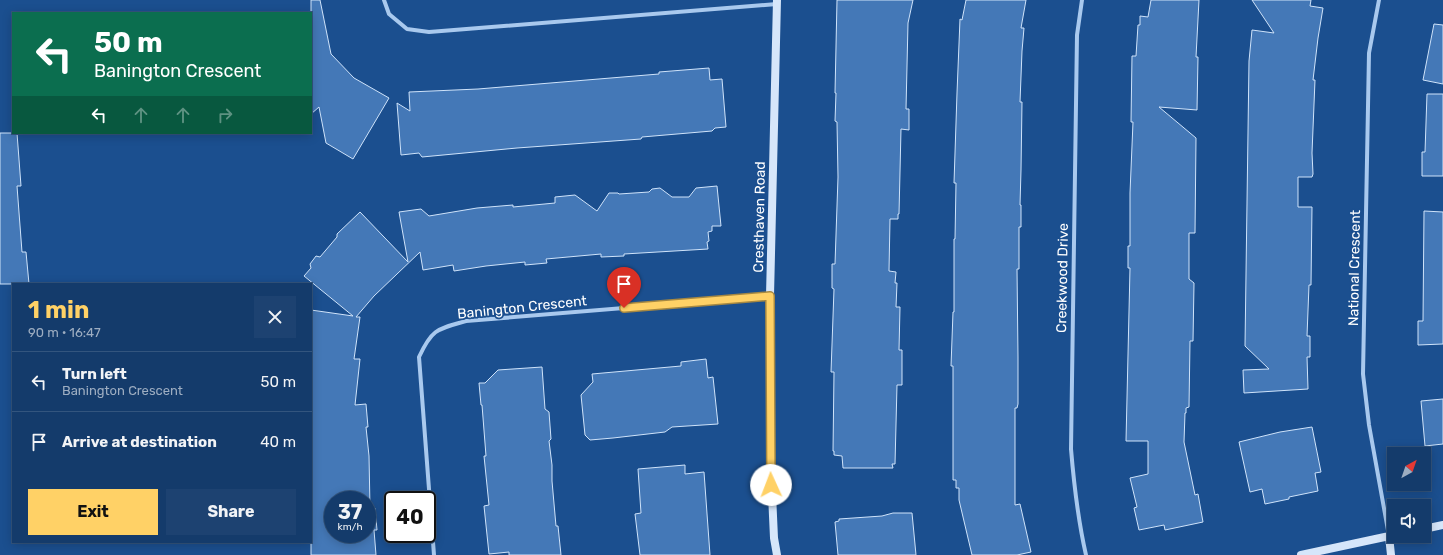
<!DOCTYPE html>
<html lang="en">
<head>
<meta charset="utf-8">
<style>
	body { margin:0; font-family:Rubik,sans-serif; background:#1d4271; color:#f1f3f6; height:100vh; display:flex; flex-direction:column; font-size:15px; white-space:nowrap }
	* { box-sizing:border-box; margin:0 }
	p { font-size:13px; color:#9dadc1 }
	.icon { flex:none; width:22px; height:22px; fill:none; stroke:currentColor; stroke-width:2; stroke-linecap:round; stroke-linejoin:round }
	.map { position:relative; flex:1; overflow:hidden }
	.sheet { position:absolute; left:12px; top:283px; width:300px; height:260px; display:flex; flex-direction:column; background:#143b6b; border-radius:0px; box-shadow:0 2px 10px #0003,0 0 0 1px #33557e }
	.sheet>* { flex:none }
	.top-card { position:absolute; left:12px; top:12px; width:300px; height:122px; border-radius:0px; box-shadow:0 2px 10px #0003,0 0 0 1px #33557e; background:#0b6e4f; color:#fff; overflow:hidden }
	.needle { width:26px; rotate:40deg }
	.tools { position:absolute; left:1387px; top:447px; display:grid; gap:8px }
	.tools a { display:grid; place-items:center; width:44px; height:44px; border-radius:0px; background:#143b6b; box-shadow:0 2px 10px #0003,0 0 0 1px #33557e; font-size:20px }
	.speed { position:absolute; left:324px; top:491px; display:flex; gap:8px; font-size:20px; font-weight:700; text-align:center }
	.speed>* { display:grid; place-content:center; width:52px; height:52px; border-radius:50%; background:#143b6b; box-shadow:0 2px 10px #0003,0 0 0 1px #33557e; line-height:1 }
	.speed small { font-size:10px; font-weight:400 }
	.speed .limit { border:2px solid #111; border-radius:6px; background:#fff; color:#111 }
	.pin { position:absolute; display:grid; place-items:center; width:34px; height:34px; color:#fff; margin:-41px -17px; border-radius:50% 50% 50% 0; rotate:-45deg; box-shadow:0 0 4px #0007 }
	.pin .icon { rotate:45deg }
	.me { position:absolute; width:44px; margin:-22px; rotate:358deg; stroke-linejoin:round; filter:drop-shadow(0 0 3px #0008) }
	.turn { display:flex; align-items:center; gap:14px; height:84px; padding:0 16px; font-size:18px }
	.turn .icon { width:52px; height:52px; stroke-width:2.5 }
	.turn b { display:block; font-size:28px; line-height:34px }
	.lanes { display:flex; align-items:center; height:38px; padding:0 16px; background:#0003; justify-content:center; gap:20px; direction:ltr }
	.lanes .off { opacity:.35 }
	.round { display:grid; place-items:center; flex:none; width:42px; height:42px; border-radius:0px; background:#1d4271 }
	.overview { display:flex; align-items:center; justify-content:space-between; height:68px; padding:0 16px }
	h1 { font-size:24px; font-weight:700; line-height:30px; color:#ffd166 }
	.cta { display:flex; gap:8px; margin-top:auto; padding:8px 16px }
	.cta a { flex:1; height:46px; border-radius:0px; background:#ffd166; color:#111; font-size:16px; font-weight:700; line-height:46px; text-align:center }
	.cta a+a { background:#1d4271; color:#f1f3f6 }
	ul { padding:0; list-style:none }
	li { display:flex; align-items:center; gap:12px; height:60px; padding:0 16px; border-top:1px solid #33557e }
	li div { flex:1 }
	li b { display:block; font-size:15px }
	li em { font-style:normal }
	.map>svg:first-child { display:block }
	.building { fill:#4478b7; stroke:#cfe3fa; fill-rule:evenodd }
	.lines { fill:none; stroke-linecap:round; stroke-linejoin:round }
	.street { stroke:#a9c9ee; stroke-width:4 }
	.secondary { stroke:#d6e6fa; stroke-width:8 }
	.route-casing { stroke:#a68842; stroke-width:10 }
	.route { stroke:#ffd166; stroke-width:7 }
	.labels { text-anchor:middle; stroke-width:3.5; stroke-linejoin:round; paint-order:stroke }
	.street-label { font-size:14px; fill:#fff; stroke:#1b4f8f }
</style>
</head>
<body>
<div class="map">
<svg width="1443" height="555" viewBox="0 0 1443 555">
	<rect width="100%" height="100%" fill="#1b4f8f"/>
	<path class="building" d="M311 0H320L331 54 354 78 389 98 353 159 326 143 319 107 311 114Z
		M837 0H913L908 23 906 109H909V130L901 129 899 214H898V219H890L889 271 896 272 895 283H897L896 307H900L899 350H902V385H897L895 464H892L893 468H843L842 456 834 455V451H833L834 372H831L834 289 832 288V264H835L838 177 837 122 835 121 836 93H835Z
		M966 0H1026L1021 28H1024L1022 51 1020 102H1022L1021 170 1020 205H1021V227H1019V269H1017L1018 357V404L1017 408H1015V505L1020 504 1031 552 1017 555H972L959 500V488H956V480H953V366H951L953 312H954V239H955L956 183H954L957 93 960 19 962 20Z
		M1151 0H1199L1196 57H1198L1197 110 1159 107 1196 138 1195 233H1189V279L1194 283 1193 341H1190L1189 407 1186 408V413H1185L1184 442 1195 495 1198 494 1203 522 1165 530 1164 525 1139 530 1134 508 1137 507 1130 478 1148 474V441H1126L1130 268H1128V246H1130V193L1133 122H1131L1132 56H1136L1138 25H1140V16L1148 17Z
		M1252 0H1311L1310 6 1323 8 1318 38 1313 80H1315L1312 153 1313 174 1312 177H1298V207H1312L1311 285H1309L1307 336H1310V357H1307L1308 389 1244 393 1243 370 1269 369 1245 346 1249 61 1252 30 1274 33Z
		M1434 24 1443 25V84L1423 80Z
		M709 68 710 80 722 79 726 127 715 128 712 131 642 137 641 139 517 148 422 157 419 153 401 155 397 103 410 111 409 92 478 89 659 74V72Z
		M1427 94H1443V176H1422V152H1425Z
		M0 133H17L21 186H17L22 252H26L29 284H0Z
		M717 186 721 226H712V231L708 232 709 241 707 242 708 249 624 254V256L601 257V254L546 259 547 263 525 265V262L486 266 454 271 453 265 423 270 420 252 374 296 356 317H360L354 359H360L355 405 366 404 368 427H366L369 456 370 508H375L377 530H374L376 555H311V310L353 316 304 276 311 268 310 264 316 256 320 257 337 237V234L360 212 408 262 399 212 421 209 429 216 477 208 513 205V207L555 203V197L575 195 597 211 609 193H618L619 194 649 192 652 189 660 188 672 197H689L696 188ZM333 500H367V534H333Z
		M1424 211 1443 212V344L1418 345V321H1423Z
		M706 359 708 378 713 377 718 424 672 427 665 432 613 438 590 440 585 435 581 395 593 382 592 374 681 366V362Z
		M542 367 545 409 549 412 551 439 549 441 552 465V481L556 526H558L561 555H509V552L489 554 484 506 489 505 484 456H486L482 405H481L479 383H485L498 370Z
		M1443 399V444L1425 446 1421 401Z
		M1312 427 1321 472 1315 473 1318 491 1289 497V499L1265 504 1262 489 1250 492 1239 442 1280 432Z
		M685 465V474L704 472 710 555H640L635 514 641 513 638 469Z
		M893 513H912L916 555H838L835 522 839 521V519L882 516Z"/>
	<g class="lines">
		<path class="street" d="M384 0 389 14 407 29 429 32 777 4
			M1082 0 1077 35 1071 449C1074 485 1078 520 1086 555
			M1379 0 1369 53 1363 374 1369 425 1389 536
			M434 555 419 357C432 329 437 329 466 321L770 296"/>
		<path class="secondary" d="M1424 529 1443 525
			M1389 536 1391 555
			M777 555 774 538 771 472 770 296 777 0
			M1301 555 1394 535"/>
	</g>
	<g class="lines">
		<defs>
			<path id="route" d="M624 308 770 296 771 485"/>
		</defs>
		<use href="#route" class="route-casing"/>
		<use href="#route" class="route"/>
	</g>
	<g class="labels">
		<g class="street-label">
			<text transform="translate(759 217) rotate(-89)" y="5">Cresthaven Road</text>
			<text transform="translate(1354 268) rotate(-89)" y="5">National Crescent</text>
			<text transform="translate(1062 278) rotate(-89)" y="5">Creekwood Drive</text>
			<text transform="translate(522 307) rotate(-6)" y="5">Banington Crescent</text>
		</g>
	</g>
</svg>
<div class="tools">
<a><svg class="needle" viewBox="-14 -14 28 28"><path d="M0-13l5 13h-10z" fill="#e53935"/><path d="M0 13l5-13h-10z" fill="#9dadc1"/></svg></a>
<a><svg class="icon" aria-label="sound" viewBox="0 0 24 24"><path d="M4 9h4l5-4v14l-5-4H4zM17 9q2 3 0 6"/></svg></a>
</div>
<div class="speed"><div>37<small>km/h</small></div><div class="limit">40</div></div>
<div class="pin" style="left:624px;top:308px;background:#d93025"><svg class="icon" aria-label="arrive" viewBox="0 0 24 24"><path d="M6 21V4h12l-3 4 3 4H6"/></svg></div>
<svg class="me" style="left:771px;top:485px" viewBox="-20 -20 40 40"><circle r="19" fill="#fff"/><path d="M0-13L10 11 0 6-10 11z" fill="#ffd166"/></svg>
<div class="top-card">
<div class="turn"><svg class="icon" aria-label="left" viewBox="0 0 24 24"><path d="M17 20v-9H6M10 6l-5 5 5 5"/></svg><div><b>50 m</b>Banington Crescent</div></div>
<div class="lanes"><svg class="icon" aria-label="left" viewBox="0 0 24 24"><path d="M17 20v-9H6M10 6l-5 5 5 5"/></svg><svg class="icon off" aria-label="ahead" viewBox="0 0 24 24"><path d="M12 20V5M6 11l6-6 6 6"/></svg><svg class="icon off" aria-label="ahead" viewBox="0 0 24 24"><path d="M12 20V5M6 11l6-6 6 6"/></svg><svg class="icon off" aria-label="right" viewBox="0 0 24 24"><path d="M7 20v-9h11M14 6l5 5-5 5"/></svg></div>
</div>
<section class="sheet">
<div class="overview"><div><h1>1 min</h1><p>90 m · 16:47</p></div><a class="round"><svg class="icon" aria-label="close" viewBox="0 0 24 24"><path d="M6 6l12 12M18 6L6 18"/></svg></a></div>
<ul>
<li><svg class="icon" aria-label="left" viewBox="0 0 24 24"><path d="M17 20v-9H6M10 6l-5 5 5 5"/></svg><div><b>Turn left</b><p>Banington Crescent</p></div><em>50 m</em></li>
<li><svg class="icon" aria-label="arrive" viewBox="0 0 24 24"><path d="M6 21V4h12l-3 4 3 4H6"/></svg><div><b>Arrive at destination</b></div><em>40 m</em></li>
</ul>
<div class="cta"><a>Exit</a><a>Share</a></div>
</section>
</div>
</body>
</html>
